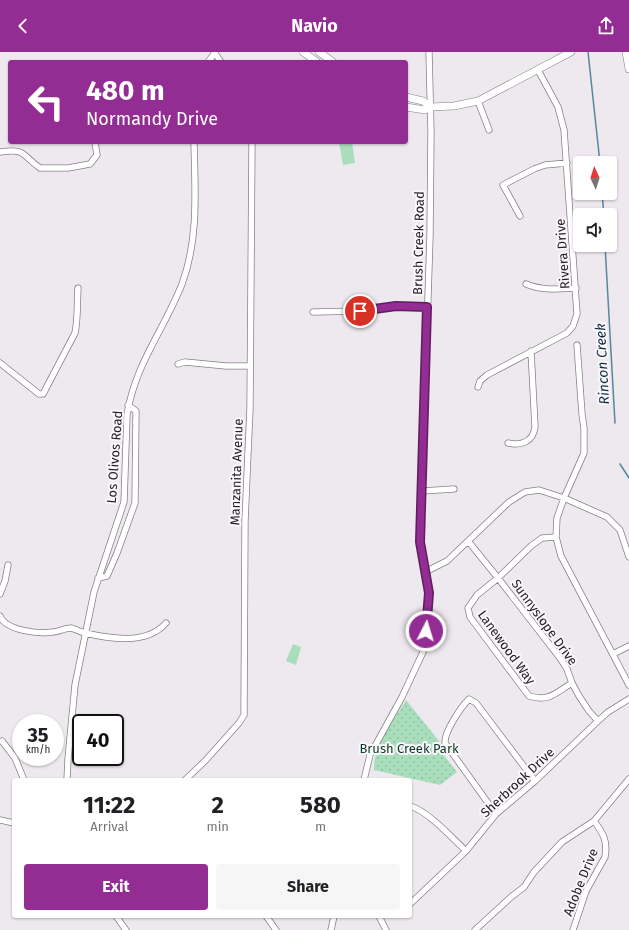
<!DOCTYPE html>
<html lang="en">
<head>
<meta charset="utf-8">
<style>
	body { margin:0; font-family:"Fira Sans",sans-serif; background:#f6f6f6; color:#202124; height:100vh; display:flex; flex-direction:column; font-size:15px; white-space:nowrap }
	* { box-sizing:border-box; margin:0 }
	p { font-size:13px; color:#757577 }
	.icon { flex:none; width:22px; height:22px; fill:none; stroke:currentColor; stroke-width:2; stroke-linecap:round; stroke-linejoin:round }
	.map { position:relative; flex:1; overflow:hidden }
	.panel { position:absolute; left:12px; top:726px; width:400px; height:140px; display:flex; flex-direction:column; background:#fff; border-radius:4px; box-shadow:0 1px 3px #0004 }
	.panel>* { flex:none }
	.top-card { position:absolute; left:8px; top:8px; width:400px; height:84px; border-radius:4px; box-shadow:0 1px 3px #0004; background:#932d93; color:#fff; overflow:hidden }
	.needle { width:26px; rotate:356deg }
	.controls { position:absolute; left:573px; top:104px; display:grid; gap:8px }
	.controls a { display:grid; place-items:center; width:44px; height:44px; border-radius:4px; background:#fff; box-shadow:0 1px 3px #0004; font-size:20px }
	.speed { position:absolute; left:12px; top:662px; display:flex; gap:8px; font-size:20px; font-weight:700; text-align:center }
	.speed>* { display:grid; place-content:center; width:52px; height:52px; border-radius:50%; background:#fff; box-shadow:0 1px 3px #0004; line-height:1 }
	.speed small { font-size:10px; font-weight:400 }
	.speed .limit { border:2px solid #111; border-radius:6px; background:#fff; color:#111 }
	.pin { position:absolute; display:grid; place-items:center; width:34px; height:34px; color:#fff; margin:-17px; border:2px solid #fff; border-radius:50%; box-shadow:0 1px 4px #0007 }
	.me { position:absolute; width:44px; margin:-22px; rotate:5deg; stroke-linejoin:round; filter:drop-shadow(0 0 3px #0008) }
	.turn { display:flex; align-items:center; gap:14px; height:84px; padding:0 12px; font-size:18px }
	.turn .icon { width:52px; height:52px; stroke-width:2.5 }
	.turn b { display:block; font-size:28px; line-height:34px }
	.eta { display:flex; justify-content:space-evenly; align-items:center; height:68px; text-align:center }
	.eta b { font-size:24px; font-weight:700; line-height:28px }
	.primary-button { display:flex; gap:8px; margin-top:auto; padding:8px 12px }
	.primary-button a { flex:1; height:46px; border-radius:4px; background:#932d93; color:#fff; font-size:16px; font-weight:700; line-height:46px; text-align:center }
	.primary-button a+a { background:#f6f6f6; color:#202124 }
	header { display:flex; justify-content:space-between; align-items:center; height:52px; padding:0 12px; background:#932d93; color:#fff; font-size:18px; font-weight:700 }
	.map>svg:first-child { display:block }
	.grass { fill:#a8debb }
	.park { fill:url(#park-dots) }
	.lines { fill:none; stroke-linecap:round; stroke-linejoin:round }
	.stream { stroke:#5687a0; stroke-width:1.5 }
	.minor-casing { stroke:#858186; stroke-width:7 }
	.major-casing { stroke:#858186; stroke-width:8 }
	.minor { stroke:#fff; stroke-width:5.5 }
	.major { stroke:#fff; stroke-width:7 }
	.route-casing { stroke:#601d60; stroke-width:10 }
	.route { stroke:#932d93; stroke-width:7 }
	.labels { text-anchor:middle; stroke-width:4; stroke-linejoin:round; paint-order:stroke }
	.street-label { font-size:13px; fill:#232123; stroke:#fbf6fc }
	.park-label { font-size:13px; fill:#083c22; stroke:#fbf6fc }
	.water-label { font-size:14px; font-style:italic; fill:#0b2d3c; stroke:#fbf6fc }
</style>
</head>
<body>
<header><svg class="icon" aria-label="back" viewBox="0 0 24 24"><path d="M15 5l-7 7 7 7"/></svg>Navio<svg class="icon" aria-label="share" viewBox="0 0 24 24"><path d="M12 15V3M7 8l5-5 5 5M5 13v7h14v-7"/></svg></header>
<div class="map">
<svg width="629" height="878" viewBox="0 0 629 878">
	<defs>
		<pattern id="park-dots" width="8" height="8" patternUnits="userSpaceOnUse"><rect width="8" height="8" fill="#a8debb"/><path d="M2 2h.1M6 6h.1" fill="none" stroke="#90bea0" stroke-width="1.8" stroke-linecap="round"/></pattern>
	</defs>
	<rect width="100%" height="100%" fill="#eee9ee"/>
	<path class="grass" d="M339 90H352L355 111 343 113Z
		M293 592 301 595 296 613 286 609Z"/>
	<path class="park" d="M406 648 439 689 440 698 457 720 440 733 374 718C373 694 394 668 406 648Z"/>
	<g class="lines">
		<path class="stream" d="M588 0 600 111
			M602 141 604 163
			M605 193 615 371
			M620 412 629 426"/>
		<defs>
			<path id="minor" d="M214 0 221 10
				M208 10 214 2
				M478 49 489 78
				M0 100C27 96 21 103 40 116H68L90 112 97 103 95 90
				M520 164 503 133 534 117 545 113 567 111
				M526 232C543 239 558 237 576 236
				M313 260 360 259 396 255H427
				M577 293 582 362 584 376V401L564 446 557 466 556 485 561 504 629 633
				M0 311 39 342H43L75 281C78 267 77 251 78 236
				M178 312 185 310 226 314H250
				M478 335 480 329 487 323 567 281 573 274 577 262 564 78 558 55 538 18
				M508 391C521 394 533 390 535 375L531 299
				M422 439 454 437
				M556 485 542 486 531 494 498 526 477 543 468 556 470 565 529 644C550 650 555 641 572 631
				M468 489 498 526 560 606 567 617 572 631 579 644 589 659 598 669
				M425 520 447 509 509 450 525 440 539 438 564 446 607 465 620 478 629 505
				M98 526 107 524 117 501 135 451 136 359 128 353
				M0 542 5 529 8 513
				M0 564C6 579 39 582 53 580 58 580 65 576 71 576 75 577 81 580 85 581 111 587 147 593 166 571
				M613 602 629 594
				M2 689 15 706 24 728
				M67 728 68 707 75 633 94 540 124 450 127 363C135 312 164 278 182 232 199 186 195 138 194 90
				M185 728 205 709 239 671 244 663 245 469 250 356 252 90
				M364 728 370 703 402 645 423 600 429 541 420 490 430 184 431 80 429 0
				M410 754C428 759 452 786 466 799
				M496 762 445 691C444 680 461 655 469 647L476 651 535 729
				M0 768 14 771
				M410 852 466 799 496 762 535 729 598 669 608 660 629 647
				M116 864 126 878
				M266 864 276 878
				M379 864 386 878
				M331 878 334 864
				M475 878 511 845 524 835 534 820 562 790 594 769 629 727
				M573 878 586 839 605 805C608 789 603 781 594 769"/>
			<path id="major" d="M303 0 317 10
				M319 0 333 10
				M626 0 629 17
				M406 45 423 49 430 55
				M406 55 425 58 430 55
				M430 55 454 54 478 49 571 0"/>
		</defs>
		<use href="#minor" class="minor-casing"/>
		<use href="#major" class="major-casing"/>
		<use href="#minor" class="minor"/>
		<use href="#major" class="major"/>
	</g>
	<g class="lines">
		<defs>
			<path id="route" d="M360 259 396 254 427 255 420 490 429 541 426 579"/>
		</defs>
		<use href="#route" class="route-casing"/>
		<use href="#route" class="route"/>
	</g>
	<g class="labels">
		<g class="street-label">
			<text transform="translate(418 191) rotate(-89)" y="5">Brush Creek Road</text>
			<text transform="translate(562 202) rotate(-94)" y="5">Rivera Drive</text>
			<text transform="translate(114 405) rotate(-86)" y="5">Los Olivos Road</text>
			<text transform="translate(236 420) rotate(-88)" y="5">Manzanita Avenue</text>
			<text transform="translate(545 570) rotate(54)" y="5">Sunnyslope Drive</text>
			<text transform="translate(507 595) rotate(54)" y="5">Lanewood Way</text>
			<text transform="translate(517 730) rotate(-43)" y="5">Sherbrook Drive</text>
			<text transform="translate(580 830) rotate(-68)" y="5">Adobe Drive</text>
		</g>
		<g class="park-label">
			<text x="409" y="701">Brush Creek Park</text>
		</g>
		<g class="water-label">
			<text transform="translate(602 312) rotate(-93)" y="5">Rincon Creek</text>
		</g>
	</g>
</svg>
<div class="controls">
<a><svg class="needle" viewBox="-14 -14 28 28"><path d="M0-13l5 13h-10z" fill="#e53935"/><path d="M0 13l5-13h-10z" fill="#757577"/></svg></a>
<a><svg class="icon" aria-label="sound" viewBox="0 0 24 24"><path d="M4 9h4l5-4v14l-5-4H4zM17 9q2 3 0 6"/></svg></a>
</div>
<div class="speed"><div>35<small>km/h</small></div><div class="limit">40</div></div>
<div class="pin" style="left:360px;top:259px;background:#d93025"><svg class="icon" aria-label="arrive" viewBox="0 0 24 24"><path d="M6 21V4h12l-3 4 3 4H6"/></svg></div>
<svg class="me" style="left:426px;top:579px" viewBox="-20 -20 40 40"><circle r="17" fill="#932d93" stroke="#fff" stroke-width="3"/><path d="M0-11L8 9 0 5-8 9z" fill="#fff"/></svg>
<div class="top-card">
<div class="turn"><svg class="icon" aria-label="left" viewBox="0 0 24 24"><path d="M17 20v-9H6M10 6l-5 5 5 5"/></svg><div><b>480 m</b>Normandy Drive</div></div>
</div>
<section class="panel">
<div class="eta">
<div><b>11:22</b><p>Arrival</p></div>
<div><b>2</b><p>min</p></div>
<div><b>580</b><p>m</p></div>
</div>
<div class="primary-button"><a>Exit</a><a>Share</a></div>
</section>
</div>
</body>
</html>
